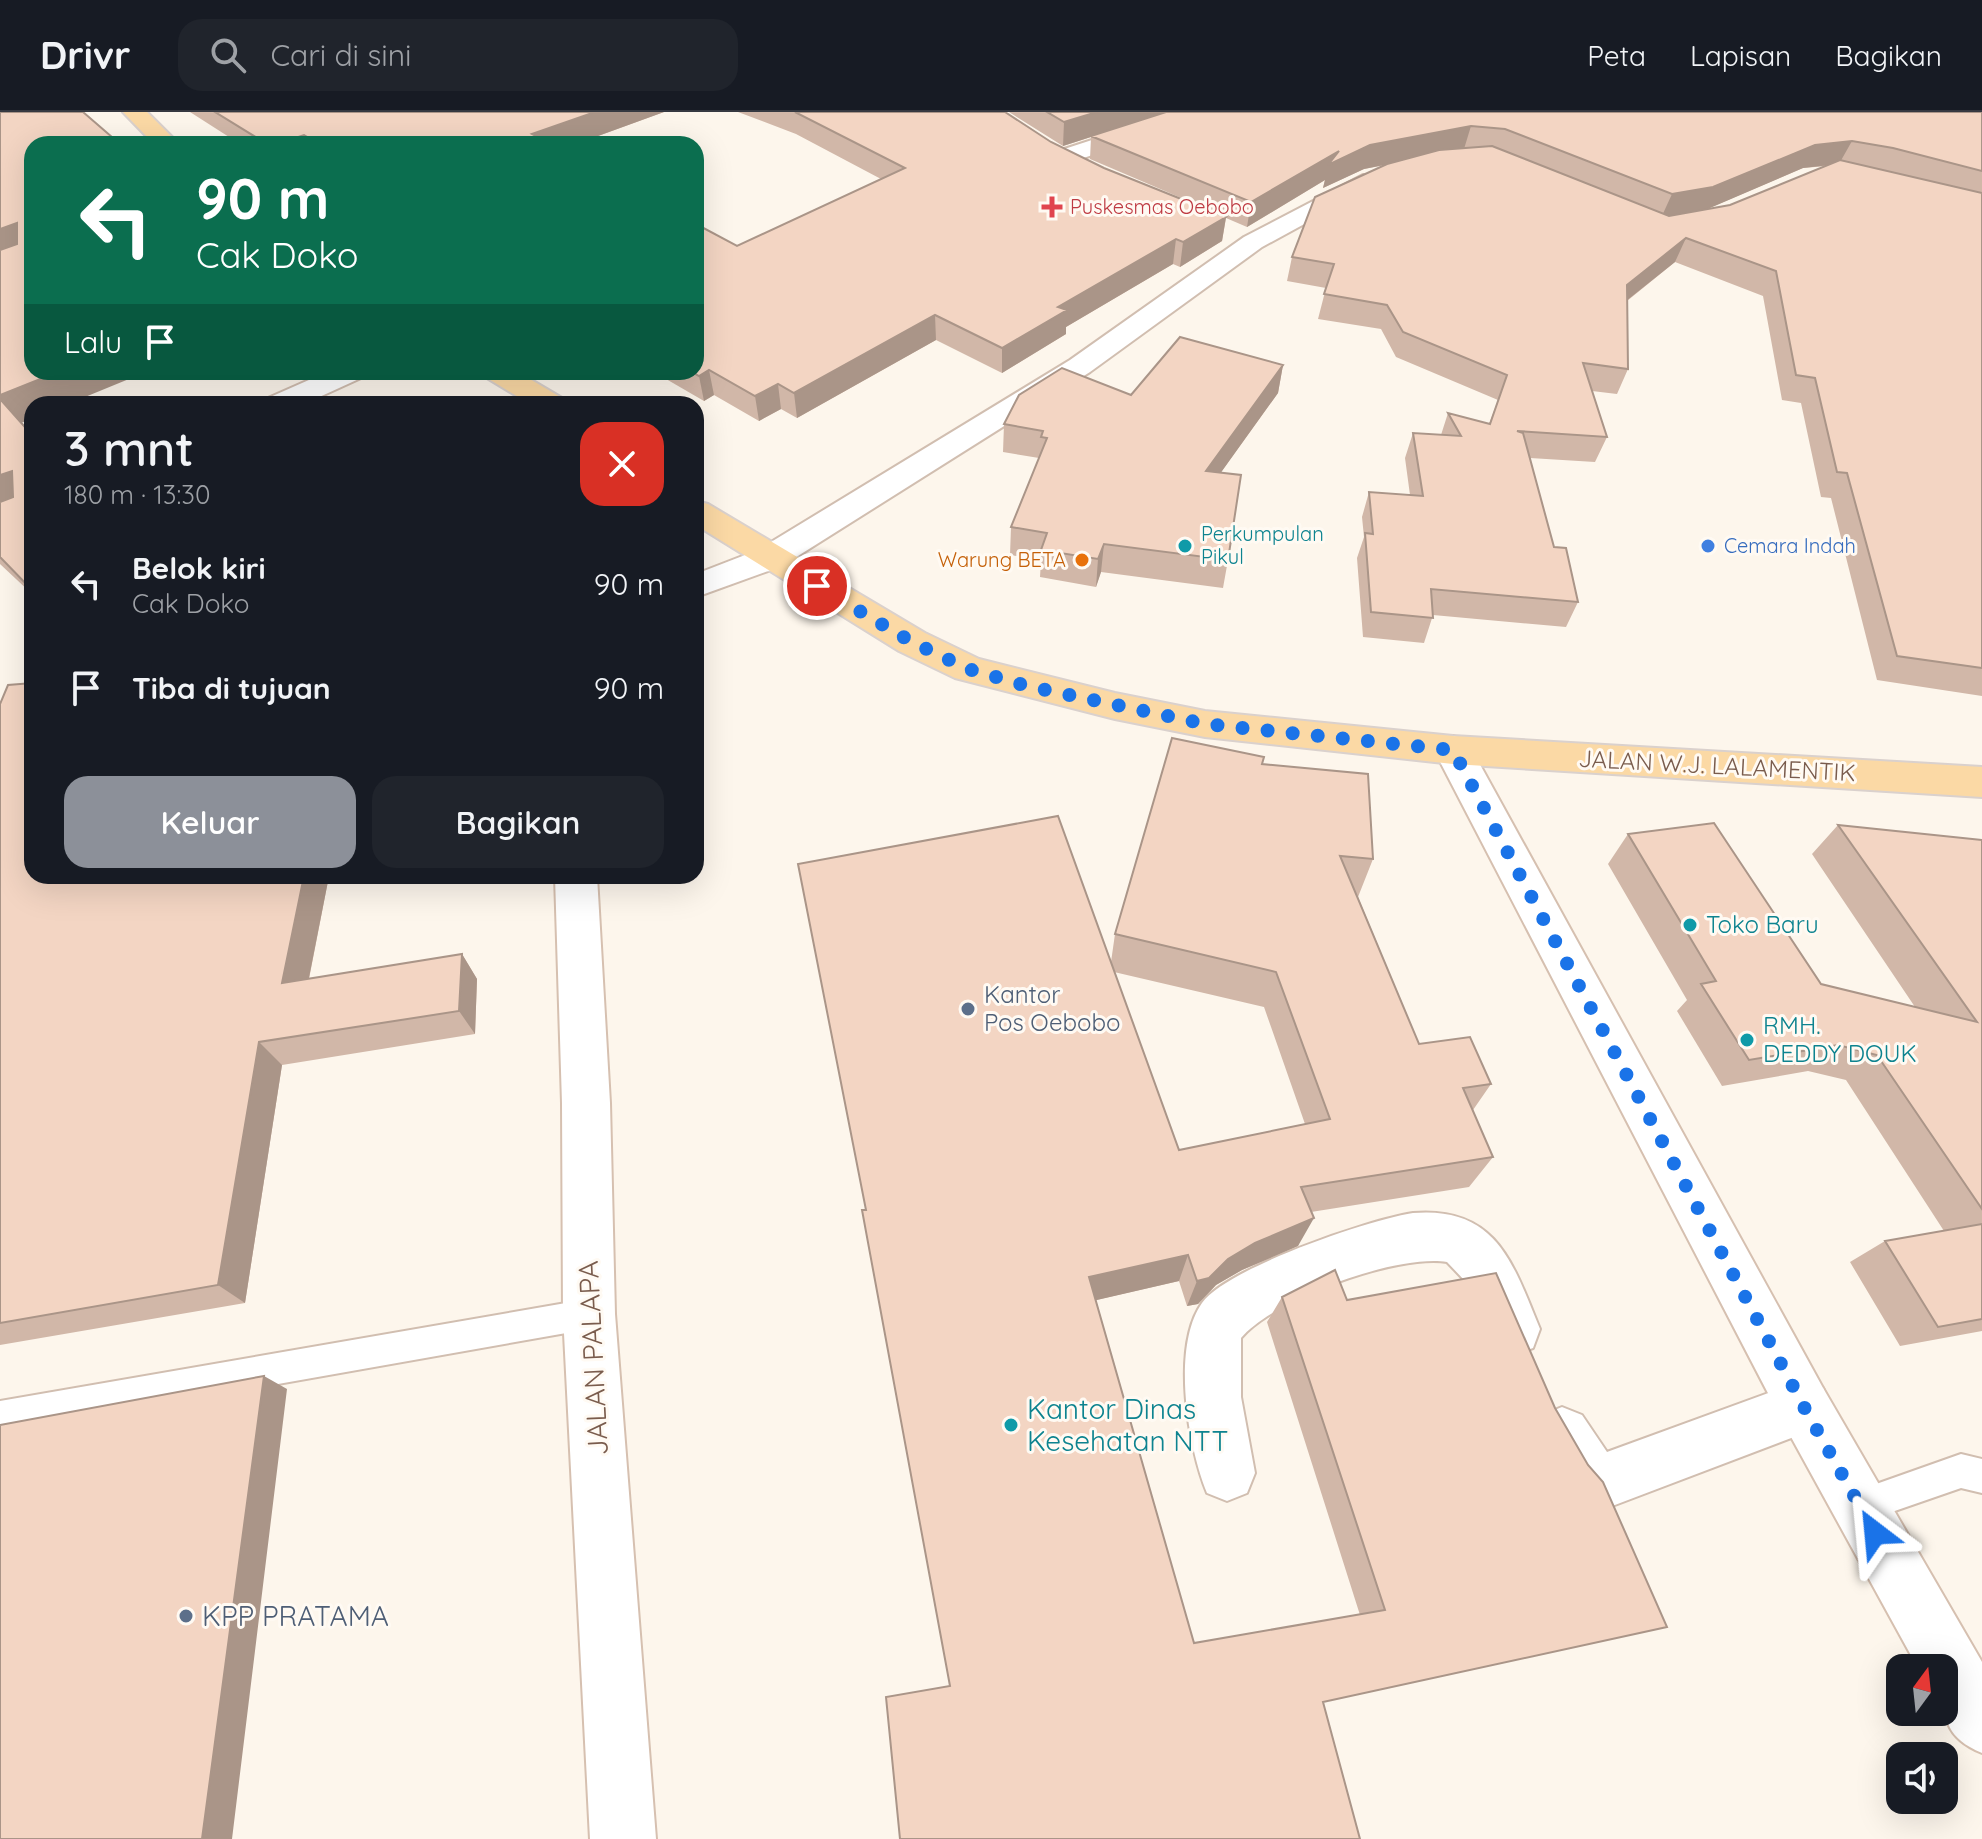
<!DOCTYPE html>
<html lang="id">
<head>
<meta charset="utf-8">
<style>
	body { margin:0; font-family:Quicksand,sans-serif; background:#20242c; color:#f1f3f6; height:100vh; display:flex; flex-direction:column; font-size:30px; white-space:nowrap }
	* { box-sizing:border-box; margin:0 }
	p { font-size:26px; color:#9ea1a6 }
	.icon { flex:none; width:44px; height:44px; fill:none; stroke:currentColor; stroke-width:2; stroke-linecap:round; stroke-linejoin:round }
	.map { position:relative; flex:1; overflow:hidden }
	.drawer { position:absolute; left:24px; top:284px; width:680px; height:488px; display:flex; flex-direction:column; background:#171b24; border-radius:24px; box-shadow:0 8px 32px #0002 }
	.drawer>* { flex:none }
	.guide { position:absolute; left:24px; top:24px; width:680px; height:244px; border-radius:24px; box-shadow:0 8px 32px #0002; background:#0b6e4f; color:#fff; overflow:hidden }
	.needle { width:52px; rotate:15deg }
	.fabs { position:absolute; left:1886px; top:1542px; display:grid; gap:16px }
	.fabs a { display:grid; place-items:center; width:72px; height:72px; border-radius:16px; background:#171b24; box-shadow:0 8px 32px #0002; font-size:40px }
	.pin { position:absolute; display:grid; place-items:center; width:68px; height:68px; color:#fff; margin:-34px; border:4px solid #fff; border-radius:50%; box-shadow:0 2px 8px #0007 }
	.me { position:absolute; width:88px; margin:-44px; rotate:331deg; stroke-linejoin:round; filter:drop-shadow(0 0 6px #0008) }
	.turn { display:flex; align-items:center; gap:28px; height:168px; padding:0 40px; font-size:36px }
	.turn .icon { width:104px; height:104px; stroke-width:2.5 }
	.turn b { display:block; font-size:56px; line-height:68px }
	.then { display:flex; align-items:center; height:76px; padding:0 40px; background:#0003; gap:16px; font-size:30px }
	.round { display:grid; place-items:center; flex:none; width:84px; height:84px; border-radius:24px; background:#20242c }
	.headline { display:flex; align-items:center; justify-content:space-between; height:136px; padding:0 40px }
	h1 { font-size:48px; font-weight:600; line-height:60px }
	.primary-button { display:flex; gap:16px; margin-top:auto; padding:16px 40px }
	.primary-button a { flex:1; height:92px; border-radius:24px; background:#8c9099; color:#fff; font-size:32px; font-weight:600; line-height:92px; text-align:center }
	.primary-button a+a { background:#20242c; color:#f1f3f6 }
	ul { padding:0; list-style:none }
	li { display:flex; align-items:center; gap:24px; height:104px; padding:0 40px }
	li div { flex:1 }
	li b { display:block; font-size:30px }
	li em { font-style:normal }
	header { display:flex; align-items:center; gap:48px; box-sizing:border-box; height:112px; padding:0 40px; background:#171b24; border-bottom:2px solid #363941 }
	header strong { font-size:38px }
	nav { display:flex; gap:44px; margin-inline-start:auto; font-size:28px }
	.search { width:560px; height:72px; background:#20242c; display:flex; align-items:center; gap:20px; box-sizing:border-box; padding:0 28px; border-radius:24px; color:#9ea1a6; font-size:30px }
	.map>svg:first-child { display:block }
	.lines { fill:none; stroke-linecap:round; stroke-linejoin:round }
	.lane-casing { stroke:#d1beb0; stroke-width:4 }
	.street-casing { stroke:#d1beb0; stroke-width:4 }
	.secondary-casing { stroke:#d6c0b0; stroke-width:4 }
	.primary-casing { stroke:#dad1cd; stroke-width:4 }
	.lane { fill:#fff; fill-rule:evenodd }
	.street { fill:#fff; fill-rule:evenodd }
	.secondary { fill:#fff; fill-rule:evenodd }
	.primary { fill:#fbd9a5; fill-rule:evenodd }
	.wall { fill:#d1b7a8; fill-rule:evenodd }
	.shaded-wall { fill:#aa9588 }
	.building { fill:#f3d5c3; stroke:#aa9588; stroke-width:2 }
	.route { stroke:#1a73e8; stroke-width:14; stroke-dasharray:0 25.2 }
	.health-dot { fill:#e0444e; stroke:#fffaf3; stroke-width:3 }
	.culture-dot { fill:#0f9aa8; stroke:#fffaf3; stroke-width:3 }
	.shop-dot { fill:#3f7fe0; stroke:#fffaf3; stroke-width:3 }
	.food-dot { fill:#e8710a; stroke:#fffaf3; stroke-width:3 }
	.service-dot { fill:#5c6f8a; stroke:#fffaf3; stroke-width:3 }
	.labels { text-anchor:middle; stroke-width:6; stroke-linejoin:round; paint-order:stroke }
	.far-health-label { font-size:20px; fill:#be3a42; stroke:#fffaf3; text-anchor:start }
	.far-culture-label { font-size:20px; fill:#0d838f; stroke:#fffaf3; text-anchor:start }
	.far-shop-label { font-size:20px; fill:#366cbe; stroke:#fffaf3; text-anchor:start }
	.far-food-label { font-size:20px; fill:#c56008; stroke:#fffaf3; text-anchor:end }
	.street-label { font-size:24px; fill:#7a5c4d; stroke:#fffaf3 }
	.culture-label { font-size:24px; fill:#0d838f; stroke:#fffaf3; text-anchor:start }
	.service-label { font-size:24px; fill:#4e5e75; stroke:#fffaf3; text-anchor:start }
	.near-street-label { font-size:28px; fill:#7a5c4d; stroke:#fffaf3 }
	.near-culture-label { font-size:28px; fill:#0d838f; stroke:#fffaf3; text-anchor:start }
	.near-service-label { font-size:28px; fill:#4e5e75; stroke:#fffaf3; text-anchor:start }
</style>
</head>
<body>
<header>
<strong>Drivr</strong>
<div class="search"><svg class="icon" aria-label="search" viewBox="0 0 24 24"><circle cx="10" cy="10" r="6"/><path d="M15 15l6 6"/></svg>Cari di sini</div>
<nav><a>Peta</a><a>Lapisan</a><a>Bagikan</a></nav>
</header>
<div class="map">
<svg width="1982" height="1727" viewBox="0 0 1982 1727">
	<rect width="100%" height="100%" fill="#fdf6ec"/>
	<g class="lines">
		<defs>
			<path id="lane" d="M589 1187 600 1191 604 1202 600 1213 589 1217 0 1321V1289Z
				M1961 1342 1982 1347V1381L1961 1376 1860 1411 1848 1406 1843 1394 1848 1382Z"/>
			<path id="street" d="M1178 0H1212L1209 5 1068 51H1052L1048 46 1052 41Z
				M1363 63 1372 65 1375 70 1372 75 1262 135 1090 260 782 454 696 485V462L758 438 1070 248 1244 125Z
				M327 260H366L361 266 304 292H264L268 286Z
				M1413 1101C1497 1094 1513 1152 1540 1217L1533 1236 1514 1243 1495 1236 1467 1171 1447 1150C1396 1142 1274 1187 1241 1226V1285L1255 1361 1247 1381 1227 1389 1207 1381C1188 1335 1171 1235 1202 1191 1227 1156 1368 1108 1413 1101Z
				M1804 1268 1823 1276 1831 1295 1823 1314 1607 1396 1570 1384 1542 1343 1534 1323 1542 1303 1562 1295 1582 1303 1607 1340Z"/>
			<path id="secondary" d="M1453 624 1467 628 1472 638 1823 1276 1982 1550V1641C1938 1623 1944 1597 1944 1556H1918L1785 1314 1434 638 1439 628Z
				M555 764H597L610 991 615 1202 656 1727H590L563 1202 562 991Z"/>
			<path id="primary" d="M123 0H147L179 32H154Z
				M482 260H518L562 286 566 292H530L487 266Z
				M696 389 708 392 925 521 979 547 1115 581 1205 599 1453 624 1982 655V685L1453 652 1205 625 1115 607 955 566 899 539 696 413Z"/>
		</defs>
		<use href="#lane" class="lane-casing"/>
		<use href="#street" class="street-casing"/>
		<use href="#secondary" class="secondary-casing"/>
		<use href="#primary" class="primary-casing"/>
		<use href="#lane" class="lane"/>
		<use href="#street" class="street"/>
		<use href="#secondary" class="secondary"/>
		<use href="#primary" class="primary"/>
	</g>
	<path class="wall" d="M0 0 22 311 32 323V482L0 452Z
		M190 0H664L576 32H240Z
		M738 0H1005L1051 30 1104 56 1207 97 1090 47 1091 25 1063 34 1009 0H1982V584L1877 568 1831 386 1821 385 1801 291 1782 288 1763 184 1675 150 1627 189 1628 257 1617 282 1592 279 1607 325 1595 350 1530 346 1554 435 1578 490 1566 515 1433 503 1424 531 1363 525 1357 446 1364 425 1362 405 1369 380 1410 383 1405 346 1413 321 1441 323 1448 301 1489 312 1498 288 1396 245 1381 217 1318 207 1326 176 1287 169 1292 145 1385 53 1364 57 1323 76 1325 68 1247 115 1226 106 1222 129 1180 155 1173 152 1066 215V222L1002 261 936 228 797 306 781 297 759 309 714 283 704 289 654 260H696L737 134 881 67 796 22ZM1827 54 1730 93 1707 97 1803 56Z
		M1283 253 1278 281 1221 360 1228 448 1223 476 1101 460 1096 475 1040 465 1041 448 1010 443 1011 415 1039 346 1003 340 1004 312 1131 283Z
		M0 592 329 764 309 867 462 842 477 867 475 922 282 953 245 1191 0 1233Z
		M1262 652 1373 747 1358 785 1419 932 1491 972 1473 998 1493 1045 1469 1075 1311 1100 1298 1134 1242 1158 1216 1173 1198 1192 1187 1194 1179 1169 1096 1188 1194 1531 1360 1503 1267 1210 1282 1185 1347 1188 1555 1296 1667 1515 1323 1590 950 1574 866 1098 1111 850 1115 822ZM1114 860 1264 895 1305 1012 1179 1038Z
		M1838 713 1982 728V1219L1900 1234 1850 1150 1885 1129 1944 1119 1846 968 1808 959 1722 974 1677 899 1687 888 1608 752 1628 722 1821 872 1915 895 1812 742Z"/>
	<path class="shaded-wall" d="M595 0H664L576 32H535L532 22Z
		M1097 0H1168L1063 34 1064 10Z
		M1471 14 1464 37 1364 57 1323 76 1325 68 1247 115 1251 90 1339 39Z
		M304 23 308 32H277Z
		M1852 29 1839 52 1803 56 1703 99 1661 106 1672 82 1815 33Z
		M1226 105 1222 129 1180 155 1183 130Z
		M17 111 32 136 0 150V117Z
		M1686 126 1675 150 1616 197 1627 173Z
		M1176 127 1173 152 1066 215V222L1002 261V236L1058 195Z
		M935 203 936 228 797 306 794 281Z
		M1283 253 1278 281 1202 387 1206 359Z
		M709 258 714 283 704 289 699 264Z
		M58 260H146L68 292H32V307L18 312 0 287V283Z
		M778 272 781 297 759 309 755 284Z
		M12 359 32 385 0 399V363Z
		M1104 432 1101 460 1096 475 1098 447Z
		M304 764H329L303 896 282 871Z
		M462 842 477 867 475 922 459 899Z
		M259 930 282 953 245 1191 218 1173Z
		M1314 1106 1298 1134 1242 1158 1216 1173 1198 1192 1187 1194 1197 1169 1228 1147 1255 1131Z
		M1188 1143 1179 1169 1084 1191 1089 1165Z
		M264 1264 287 1277 232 1727H202Z"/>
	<path class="building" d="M0 0H83L120 32H32V260H58L0 283V138L17 132V111L0 117Z
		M215 0H595L532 22 551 32H319L304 23 277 32H267Z
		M795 0H1005L1051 30 1104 56 1226 105 1183 130 1176 127 1058 195 1067 198 1002 236 935 203 794 281 778 272 755 284 709 258 699 264 692 260H696V112L737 134 905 56Z
		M1047 0H1097L1064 10Z
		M1166 0H1982V59L1893 36 1852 29 1815 33 1713 75 1672 82 1505 17 1471 14 1370 33 1328 53 1339 39 1251 90 1091 24Z
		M1492 34 1669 104 1730 93 1840 48 1982 81V556L1897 544 1847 361 1837 360 1815 266 1796 263 1776 159 1686 126 1627 173 1628 257 1583 251 1607 325 1517 319 1523 321 1554 435 1566 436 1578 490 1431 477 1433 506 1371 500 1365 421 1373 422 1369 380 1423 384 1413 321 1461 324 1448 301 1490 312 1507 263 1403 220 1387 193 1324 182 1334 152 1292 145 1315 85 1387 52 1439 38Z
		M1180 225 1283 253 1206 359 1241 363 1228 448 1104 432 1098 447 1041 438 1047 421 1011 415 1047 326 1041 325 1043 319 1004 312 1019 283 1062 256 1131 283Z
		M0 287 32 323V478L0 445V390L13 385 12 359 0 363Z
		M32 571V764H304L282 871 462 842 459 899 259 930 218 1173 0 1211V592L8 573Z
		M1172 626 1264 645 1262 652 1368 662 1373 747 1340 744 1419 932 1470 925 1491 972 1463 976 1493 1045 1301 1075 1314 1106 1255 1131 1228 1147 1209 1166 1197 1169 1188 1143 1089 1165 1194 1531 1385 1498 1282 1185 1335 1158 1347 1188 1496 1161 1555 1296 1588 1353 1603 1370 1667 1515 1323 1590 1360 1727H900L886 1585 950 1574 862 1098H866L798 752 1058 704 1179 1038 1330 1007 1276 860 1115 822Z
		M1714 711 1821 872 1977 910 1838 713 1982 728V1097L1877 943 1838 933 1749 948 1701 872 1716 869 1628 722Z
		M1982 1112V1207L1938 1215 1885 1129Z
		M264 1264 202 1727H0V1313Z"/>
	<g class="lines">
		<path class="route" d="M817 474 912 530 968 557 1027 574 1205 612 1453 638 1804 1295 1875 1421"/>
	</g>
	<path class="health-dot" d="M1048 83h8v8h8v8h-8v8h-8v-8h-8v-8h8z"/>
	<g class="culture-dot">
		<circle cx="1185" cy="434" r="8"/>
		<circle cx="1690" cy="813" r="8"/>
		<circle cx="1747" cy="928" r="8"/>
		<circle cx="1011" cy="1313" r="8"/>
	</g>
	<circle class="shop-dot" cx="1708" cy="434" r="8"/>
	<circle class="food-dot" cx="1082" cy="448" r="8"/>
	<g class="service-dot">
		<circle cx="968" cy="897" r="8"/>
		<circle cx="186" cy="1504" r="8"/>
	</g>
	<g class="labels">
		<g class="far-health-label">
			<text x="1070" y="102">Puskesmas Oebobo</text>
		</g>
		<g class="far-culture-label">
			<text x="1201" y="429">Perkumpulan<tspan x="1201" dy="23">Pikul</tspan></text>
		</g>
		<g class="far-shop-label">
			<text x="1724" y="441">Cemara Indah</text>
		</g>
		<g class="far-food-label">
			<text x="1066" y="455">Warung BETA</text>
		</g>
		<g class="street-label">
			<text transform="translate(1717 654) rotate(3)" y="8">JALAN W.J. LALAMENTIK</text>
		</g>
		<g class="culture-label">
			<text x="1706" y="821">Toko Baru</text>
			<text x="1763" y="922">RMH.<tspan x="1763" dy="28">DEDDY DOUK</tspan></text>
		</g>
		<g class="service-label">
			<text x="984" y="891">Kantor<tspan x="984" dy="28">Pos Oebobo</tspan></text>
		</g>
		<g class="near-street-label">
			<text transform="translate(593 1246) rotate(-93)" y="10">JALAN PALAPA</text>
		</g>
		<g class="near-culture-label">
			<text x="1027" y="1307">Kantor Dinas<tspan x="1027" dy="32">Kesehatan NTT</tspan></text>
		</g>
		<g class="near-service-label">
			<text x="202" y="1514">KPP PRATAMA</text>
		</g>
	</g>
</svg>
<div class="fabs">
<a><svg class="needle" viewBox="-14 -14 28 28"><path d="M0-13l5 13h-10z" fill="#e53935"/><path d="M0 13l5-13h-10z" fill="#9ea1a6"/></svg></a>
<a><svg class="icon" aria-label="sound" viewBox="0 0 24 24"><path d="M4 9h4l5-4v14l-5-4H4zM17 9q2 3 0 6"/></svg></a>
</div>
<div class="pin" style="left:817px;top:474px;background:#d93025"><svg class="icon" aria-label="arrive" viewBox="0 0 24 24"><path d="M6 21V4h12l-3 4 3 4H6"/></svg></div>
<svg class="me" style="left:1875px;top:1421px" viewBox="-20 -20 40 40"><path d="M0-17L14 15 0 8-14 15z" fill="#1a73e8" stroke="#fff" stroke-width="4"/></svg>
<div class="guide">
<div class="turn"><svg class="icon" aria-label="left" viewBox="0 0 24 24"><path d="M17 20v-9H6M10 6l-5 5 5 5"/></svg><div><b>90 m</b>Cak Doko</div></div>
<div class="then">Lalu<svg class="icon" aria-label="arrive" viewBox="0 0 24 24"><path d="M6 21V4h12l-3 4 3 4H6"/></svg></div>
</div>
<section class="drawer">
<div class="headline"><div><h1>3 mnt</h1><p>180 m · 13:30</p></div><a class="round" style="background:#d93025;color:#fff"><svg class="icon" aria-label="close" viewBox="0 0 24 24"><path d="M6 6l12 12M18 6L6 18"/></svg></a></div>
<ul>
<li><svg class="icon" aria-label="left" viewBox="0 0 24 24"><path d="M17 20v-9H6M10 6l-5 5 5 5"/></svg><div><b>Belok kiri</b><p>Cak Doko</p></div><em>90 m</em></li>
<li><svg class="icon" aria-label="arrive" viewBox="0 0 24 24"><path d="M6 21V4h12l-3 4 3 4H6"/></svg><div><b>Tiba di tujuan</b></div><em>90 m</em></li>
</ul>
<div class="primary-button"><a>Keluar</a><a>Bagikan</a></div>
</section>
</div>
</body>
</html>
